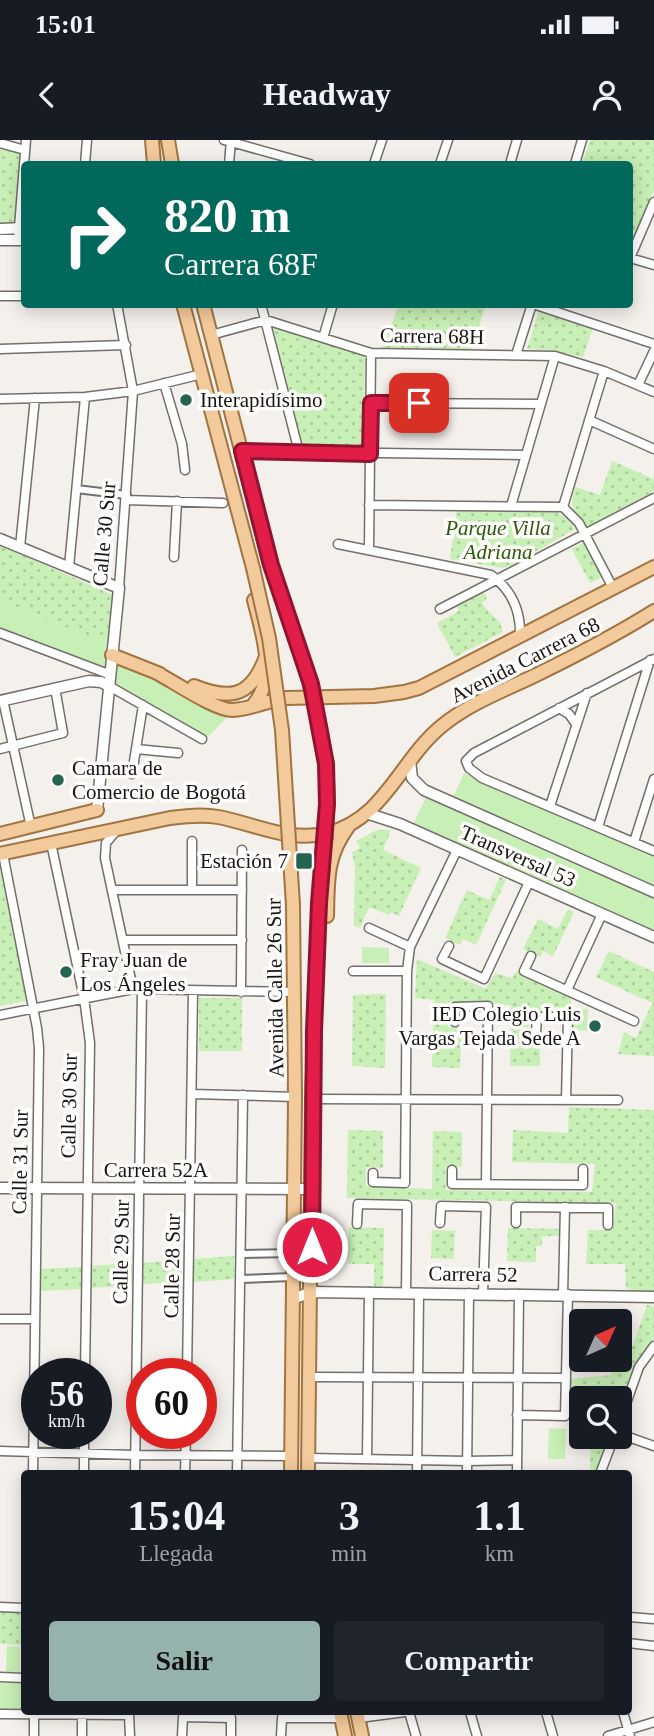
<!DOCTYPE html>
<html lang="es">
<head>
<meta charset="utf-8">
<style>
	body { margin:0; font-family:"Times New Roman",serif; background:#20242c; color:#f1f3f6; height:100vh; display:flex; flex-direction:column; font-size:26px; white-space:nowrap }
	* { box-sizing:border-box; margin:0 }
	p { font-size:23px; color:#9ea1a6 }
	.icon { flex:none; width:38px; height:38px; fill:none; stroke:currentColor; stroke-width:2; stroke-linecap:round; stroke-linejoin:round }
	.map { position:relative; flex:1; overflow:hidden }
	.drawer { position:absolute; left:21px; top:1330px; width:611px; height:245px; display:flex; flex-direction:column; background:#171b24; border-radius:7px; box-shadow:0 4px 18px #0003 }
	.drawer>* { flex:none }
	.hud { position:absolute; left:21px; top:21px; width:612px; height:147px; border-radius:7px; box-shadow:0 4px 18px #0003; background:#00695c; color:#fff; overflow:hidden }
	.needle { width:46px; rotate:45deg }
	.fabs { position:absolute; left:569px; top:1169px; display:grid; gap:14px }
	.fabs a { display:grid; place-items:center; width:63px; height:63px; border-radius:7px; background:#171b24; box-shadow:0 4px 18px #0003; font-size:35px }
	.speed { position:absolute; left:21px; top:1218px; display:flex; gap:14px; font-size:35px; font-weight:700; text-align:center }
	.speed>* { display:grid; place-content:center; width:91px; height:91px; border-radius:50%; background:#171b24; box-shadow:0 4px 18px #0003; line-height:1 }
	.speed small { font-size:18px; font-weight:400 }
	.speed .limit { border:10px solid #d22; background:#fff; color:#111 }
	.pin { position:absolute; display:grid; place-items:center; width:60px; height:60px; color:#fff; margin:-30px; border-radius:14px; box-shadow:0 4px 10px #0006 }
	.me { position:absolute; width:77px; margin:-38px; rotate:0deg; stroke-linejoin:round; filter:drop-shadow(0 0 5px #0008) }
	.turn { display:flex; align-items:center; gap:24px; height:147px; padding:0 28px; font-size:32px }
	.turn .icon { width:91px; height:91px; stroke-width:2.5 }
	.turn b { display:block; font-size:49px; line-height:60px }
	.eta { display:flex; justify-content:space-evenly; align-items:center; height:119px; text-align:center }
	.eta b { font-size:42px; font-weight:800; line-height:49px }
	.primary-button { display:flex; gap:14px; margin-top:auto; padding:14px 28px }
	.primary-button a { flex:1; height:80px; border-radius:7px; background:#95b3ac; color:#111; font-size:28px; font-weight:800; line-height:80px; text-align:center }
	.primary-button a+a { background:#20242c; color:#f1f3f6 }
	.status { display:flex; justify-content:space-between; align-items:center; height:49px; padding:0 35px; background:#171b24; direction:ltr }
	.status svg { height:19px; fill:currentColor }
	header { display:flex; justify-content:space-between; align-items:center; height:91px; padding:0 28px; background:#171b24; font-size:32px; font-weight:800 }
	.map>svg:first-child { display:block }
	.grass { fill:#c8efb5 }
	.park { fill:url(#park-dots) }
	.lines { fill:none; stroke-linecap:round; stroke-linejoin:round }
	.pedestrian-casing { stroke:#736f6b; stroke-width:10 }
	.minor-casing { stroke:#736f6b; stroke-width:11 }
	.tertiary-casing { stroke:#736f6b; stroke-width:13 }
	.primary-casing { stroke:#a17442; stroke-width:16 }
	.pedestrian { stroke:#fff; stroke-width:6 }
	.minor { stroke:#fff; stroke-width:8 }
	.tertiary { stroke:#fff; stroke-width:10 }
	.primary { stroke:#f3ca9c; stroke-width:12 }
	.primary-bridge-casing { stroke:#a17442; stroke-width:16; stroke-linecap:butt }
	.primary-bridge { stroke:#f3ca9c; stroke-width:12 }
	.route-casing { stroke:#92132f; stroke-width:18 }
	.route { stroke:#e11d48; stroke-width:12 }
	.poi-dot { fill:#256451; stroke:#fffefd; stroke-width:2.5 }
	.labels { text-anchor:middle; stroke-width:7; stroke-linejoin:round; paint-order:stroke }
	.street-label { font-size:21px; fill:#171514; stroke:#fffefd }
	.poi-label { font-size:21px; fill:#171514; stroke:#fffefd; text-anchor:start }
	.park-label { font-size:21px; font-style:italic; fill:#2c5a0a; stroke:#fffefd }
</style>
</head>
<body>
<div class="status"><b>15:01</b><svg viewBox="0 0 49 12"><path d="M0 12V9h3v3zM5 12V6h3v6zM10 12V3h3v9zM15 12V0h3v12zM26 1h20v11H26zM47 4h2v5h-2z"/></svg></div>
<header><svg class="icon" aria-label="back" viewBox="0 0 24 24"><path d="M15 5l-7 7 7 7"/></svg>Headway<svg class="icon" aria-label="person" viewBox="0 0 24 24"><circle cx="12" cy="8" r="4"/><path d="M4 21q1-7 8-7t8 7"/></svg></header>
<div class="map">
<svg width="654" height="1596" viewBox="0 0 654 1596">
	<defs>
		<pattern id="park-dots" width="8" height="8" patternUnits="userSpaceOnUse" patternTransform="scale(1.75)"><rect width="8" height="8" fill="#c8efb5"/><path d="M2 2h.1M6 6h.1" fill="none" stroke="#abcc9b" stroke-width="1.8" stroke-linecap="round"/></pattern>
	</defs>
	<rect width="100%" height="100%" fill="#f4f0ec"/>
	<path class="grass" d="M0 460 107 504 104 531 0 490Z
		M115 519 228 576 207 598 180 580 113 544Z
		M464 633 654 715V748L453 658Z
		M427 655 654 755V791L414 683Z
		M362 807 389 808V823H362Z
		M572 868 588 869 587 891 572 890Z
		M549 1288 566 1289 565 1319H548Z
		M7 1506 20 1507V1532H6Z
		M0 1543H24V1570H0Z"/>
	<path class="park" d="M590 0H654V50L630 107V24H582Z
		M0 8 21 13 15 84H0Z
		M399 165 485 164 486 165 471 209 382 208Z
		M539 170 593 188 583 217 554 211 527 209Z
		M272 186 365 215 363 307 302 305Z
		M612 321 654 339V351L587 388C573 375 569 365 575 347L600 355Z
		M457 370H554L568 380 575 389 511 426 502 428 450 419Z
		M585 402 604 436 590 443 572 409Z
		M0 405 113 455 107 504 0 460Z
		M484 452 487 458 482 464 500 483 503 492 455 517 437 483 459 471 457 466Z
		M377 690H391L383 710 421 728 399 776 391 772 389 775 369 767 360 788 354 786 355 727 352 712 360 708 356 701Z
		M0 726 29 860 0 866Z
		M500 737 506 740 476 805 463 799 460 805 445 798 467 750 489 760Z
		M568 769 574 772 553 816 543 811 540 817 523 809 538 779 558 789Z
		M609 811 654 832V916L618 914 624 892 636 898 652 863 596 837Z
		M417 819 486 849 495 833 512 838 517 831 571 858V874L529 873V899L540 898V926H510L511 865 450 862 448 887 462 888 460 928 432 927 434 860 415 858Z
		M386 854 385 928 352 926 353 855Z
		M199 858H242V911H199Z
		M569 967 654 970V1153L626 1149 625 1124H586L588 1090H613L616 1063 347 1058 348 990 383 991V1028L366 1027V1046L432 1049 433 991 462 992V1027H445L446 1050 592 1052 595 1024 512 1022 513 990 568 993Z
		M349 1087 384 1088 383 1146H374V1124H348Z
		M508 1088 562 1089 561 1096H542V1106H536V1122L507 1121Z
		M432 1090 455 1091 454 1119 431 1118Z
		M234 1116V1139L193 1142 194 1119Z
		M182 1120V1142L141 1144V1123Z
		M132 1123V1145L90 1148V1126Z
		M81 1127V1149L38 1151 39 1129Z
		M647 1165 654 1166V1198L633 1228 620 1267V1258H581V1273L568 1272 570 1239 611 1235 610 1220 629 1216Z
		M591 1297H609L596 1333 590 1334Z
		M0 1470H24V1505L0 1504Z"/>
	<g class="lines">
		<defs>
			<path id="pedestrian" d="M76 349 127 355
				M240 1114 293 1113
				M240 1139 292 1137"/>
			<path id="minor" d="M224 0 310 24
				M0 3 25 10
				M85 24 87 0
				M229 24 231 0
				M374 24 382 0
				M440 24 448 0
				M510 24 517 0
				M575 24 582 0
				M654 62 630 118 654 125
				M18 100 26 0
				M0 156H24
				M117 164 133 251 119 448
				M261 164 299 312
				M533 164 654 204
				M211 195 266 180 371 213 555 216 604 231 654 252
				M323 198 333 164
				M0 209 126 205
				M516 215 532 164
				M164 243 182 304 185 330
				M638 245 654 211
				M0 259 85 257 133 251 202 234
				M371 263 541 264
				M589 280 654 309
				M241 311 526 315
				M127 360 223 363
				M369 365 563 367
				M511 366 555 216
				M563 367 604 231
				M563 367 579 383 613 448
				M338 404 491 435C512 450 521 472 520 497
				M20 407 35 258
				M369 410 371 213
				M174 417 177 361
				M69 427 85 257
				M440 469 654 358
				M0 493 111 535
				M654 519 474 613 466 621 469 628 482 638 654 711
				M109 546 202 599
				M3 560 31 687
				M559 568 569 574 576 584
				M0 609 63 593 55 548
				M136 609 178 613
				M132 634 143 565
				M550 666 587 553
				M598 687 650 520
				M116 691 106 703 105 718 133 849
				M192 701V750
				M634 702 654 639
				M51 703 84 858 90 903 85 1234
				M3 714 37 888 39 908 33 1334
				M112 750H242
				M369 788 410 807
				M123 800H242
				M449 806 442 819 484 839 529 742
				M531 816 524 831 634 881
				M353 831H407
				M567 850 602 774
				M241 852 242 710
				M0 875 133 849 295 852
				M455 882V867L488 866 486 1044
				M536 893 537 877H568L566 960
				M193 954 295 957
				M312 959 618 960
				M452 1030V1044L583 1045V1029
				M373 1033V1042L405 1043 407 831 410 807 457 710
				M440 1083 441 1066 486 1067 483 1153
				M516 1083V1067L608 1068V1085
				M357 1084 358 1064 407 1065 406 1153
				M563 1154 565 1067
				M0 1179H35
				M187 1234 193 851
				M310 1237 566 1238
				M517 1275 565 1276 568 1154
				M620 1281 639 1227 654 1206
				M620 1294 654 1306
				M0 1311 135 1315 290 1316
				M308 1318 467 1321 517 1320
				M367 1319 369 1152
				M84 1334V1293
				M135 1334 142 850
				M185 1334 186 1293
				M237 1334 243 955
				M417 1334 419 1153
				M467 1334 469 1153
				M517 1334 519 1154
				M600 1334 614 1297
				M0 1467 24 1468
				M630 1477 654 1479
				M628 1503 654 1506
				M0 1537 24 1538
				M409 1572 416 1596
				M470 1572 477 1596
				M546 1572 553 1596
				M623 1572 630 1596
				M0 1574 129 1575 130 1596
				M34 1574V1596
				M82 1575V1596
				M359 1578 405 1572
				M182 1596 183 1577 231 1578V1596
				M281 1596 282 1578H341
				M608 1596 654 1582"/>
			<path id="tertiary" d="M0 89 24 88
				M0 100H24
				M0 399 119 448 97 670
				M0 561 89 541 101 542 109 546
				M410 621 412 638 424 650 654 752
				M366 673 400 684 654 797
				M0 1048 312 1049
				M292 1159 312 1152 654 1157"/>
			<path id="primary" d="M152 0 154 24
				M168 0 172 24
				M183 164 253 428
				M203 164 271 425
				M112 515 160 534
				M155 532C173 541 216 571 233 570 251 569 269 560 287 558L374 556 404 552 419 548 654 427
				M194 546C229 560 250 558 265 519
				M253 565C278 538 262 492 254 460
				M0 694 97 670
				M0 714 170 678C186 676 203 674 218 677 256 684 289 703 328 693 385 679 401 618 443 585 470 563 505 550 536 535 577 515 616 495 654 471
				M327 776C328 740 326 717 348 687
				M291 1334 295 957 293 765
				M308 1334 312 959 319 763
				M340 1572 345 1596
				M357 1572 362 1596"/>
		</defs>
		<use href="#pedestrian" class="pedestrian-casing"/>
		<use href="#minor" class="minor-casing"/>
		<use href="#tertiary" class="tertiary-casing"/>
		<use href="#primary" class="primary-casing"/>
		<use href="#pedestrian" class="pedestrian"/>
		<use href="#minor" class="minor"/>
		<use href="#tertiary" class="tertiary"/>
		<use href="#primary" class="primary"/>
		<defs>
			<path id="primary-bridge" d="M271 425C294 495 322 564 327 639 329 680 323 722 319 763
				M253 428 269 498 282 590 293 765"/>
		</defs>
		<use href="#primary-bridge" class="primary-bridge-casing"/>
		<use href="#primary-bridge" class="primary-bridge"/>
	</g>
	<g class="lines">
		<defs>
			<path id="route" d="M312 1107 314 891 319 763 327 664 326 624 311 544 271 425 242 311 370 314 371 263H419"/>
		</defs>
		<use href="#route" class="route-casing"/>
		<use href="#route" class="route"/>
	</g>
	<g class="poi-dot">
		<circle cx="186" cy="260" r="7"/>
		<circle cx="58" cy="640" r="7"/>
		<rect x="295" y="712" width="18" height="18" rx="3.5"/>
		<circle cx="66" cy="832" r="7"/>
		<circle cx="595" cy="886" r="7"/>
	</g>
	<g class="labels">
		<g class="street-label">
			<text transform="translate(432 196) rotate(1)" y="7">Carrera 68H</text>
			<text transform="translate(104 394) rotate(-85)" y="7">Calle 30 Sur</text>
			<text transform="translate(525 520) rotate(-27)" y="7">Avenida Carrera 68</text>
			<text transform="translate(518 716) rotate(24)" y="7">Transversal 53</text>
			<text transform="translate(275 848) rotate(-91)" y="7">Avenida Calle 26 Sur</text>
			<text transform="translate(69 966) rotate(-89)" y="7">Calle 30 Sur</text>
			<text transform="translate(20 1022) rotate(-89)" y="7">Calle 31 Sur</text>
			<text x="156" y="1037">Carrera 52A</text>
			<text transform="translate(121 1112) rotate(-89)" y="7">Calle 29 Sur</text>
			<text transform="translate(172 1126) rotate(-89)" y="7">Calle 28 Sur</text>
			<text transform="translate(473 1134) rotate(1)" y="7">Carrera 52</text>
		</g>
		<g class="poi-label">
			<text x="200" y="267">Interapidísimo</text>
			<text x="72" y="635">Camara de<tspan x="72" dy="24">Comercio de Bogotá</tspan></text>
			<text x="288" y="728" text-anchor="end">Estación 7</text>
			<text x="80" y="827">Fray Juan de<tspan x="80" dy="24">Los Ángeles</tspan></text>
			<text x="581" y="881" text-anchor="end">IED Colegio Luis<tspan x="581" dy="24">Vargas Tejada Sede A</tspan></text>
		</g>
		<g class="park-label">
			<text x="498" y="395">Parque Villa<tspan x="498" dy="24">Adriana</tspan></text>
		</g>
	</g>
</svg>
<div class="fabs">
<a><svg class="needle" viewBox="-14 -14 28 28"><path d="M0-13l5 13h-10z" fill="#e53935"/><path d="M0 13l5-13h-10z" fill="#9ea1a6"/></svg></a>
<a><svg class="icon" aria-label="search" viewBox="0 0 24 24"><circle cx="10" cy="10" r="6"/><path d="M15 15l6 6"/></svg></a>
</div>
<div class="speed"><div>56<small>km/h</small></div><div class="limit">60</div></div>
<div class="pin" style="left:419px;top:263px;background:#d93025"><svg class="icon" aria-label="arrive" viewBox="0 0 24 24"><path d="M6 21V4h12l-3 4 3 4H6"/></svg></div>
<svg class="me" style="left:312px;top:1107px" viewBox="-20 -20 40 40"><circle r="17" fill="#e11d48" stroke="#fff" stroke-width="3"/><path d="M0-11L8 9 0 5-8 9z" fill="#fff"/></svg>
<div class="hud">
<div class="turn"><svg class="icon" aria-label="right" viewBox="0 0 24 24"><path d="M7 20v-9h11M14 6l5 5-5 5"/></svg><div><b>820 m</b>Carrera 68F</div></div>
</div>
<section class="drawer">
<div class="eta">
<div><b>15:04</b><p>Llegada</p></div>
<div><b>3</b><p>min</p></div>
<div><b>1.1</b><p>km</p></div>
</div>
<div class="primary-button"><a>Salir</a><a>Compartir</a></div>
</section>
</div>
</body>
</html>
